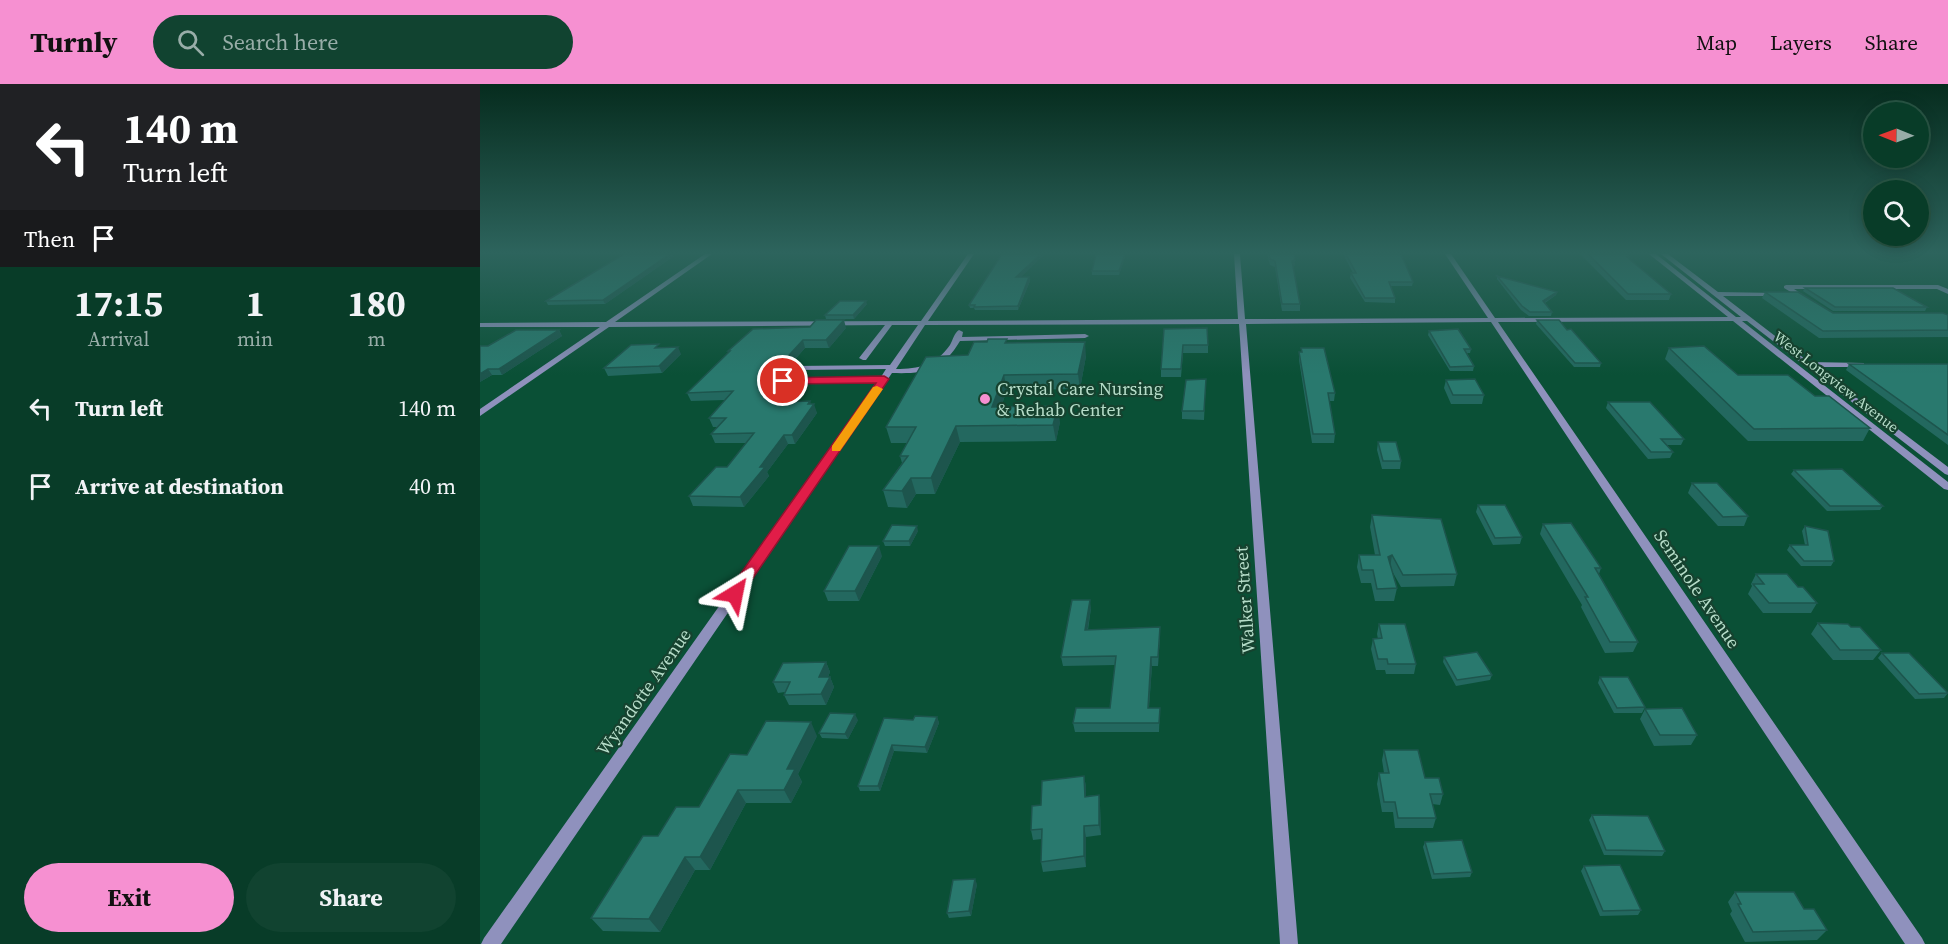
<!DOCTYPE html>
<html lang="en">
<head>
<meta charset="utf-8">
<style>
	body { margin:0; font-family:"Source Serif 4",serif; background:#114330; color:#f1f3f6; height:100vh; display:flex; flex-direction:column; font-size:22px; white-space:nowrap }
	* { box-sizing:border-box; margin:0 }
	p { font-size:20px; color:#98ada8 }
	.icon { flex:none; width:33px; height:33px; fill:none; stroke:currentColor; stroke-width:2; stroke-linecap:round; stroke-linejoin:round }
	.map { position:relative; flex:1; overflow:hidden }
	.sheet { display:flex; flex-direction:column; background:#083c28; width:480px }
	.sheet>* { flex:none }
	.guide { background:#202124; color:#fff; overflow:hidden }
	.needle { width:39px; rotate:271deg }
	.buttons { position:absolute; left:1383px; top:18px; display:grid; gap:12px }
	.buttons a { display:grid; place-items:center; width:66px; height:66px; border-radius:50%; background:#083c28; box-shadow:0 3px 15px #0003,0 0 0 2px #295645; font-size:30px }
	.pin { position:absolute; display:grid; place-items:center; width:51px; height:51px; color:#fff; margin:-26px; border:3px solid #fff; border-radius:50%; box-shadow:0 2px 6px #0007 }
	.me { position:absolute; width:66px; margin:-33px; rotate:35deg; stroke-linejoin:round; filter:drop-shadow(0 0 4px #0008) }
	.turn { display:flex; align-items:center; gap:21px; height:126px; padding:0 24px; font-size:27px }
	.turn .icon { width:78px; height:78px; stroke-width:2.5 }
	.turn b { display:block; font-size:42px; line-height:51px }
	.then { display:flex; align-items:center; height:57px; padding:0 24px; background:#0003; gap:12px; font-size:22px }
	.eta { display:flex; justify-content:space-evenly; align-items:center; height:102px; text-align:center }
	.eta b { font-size:36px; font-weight:700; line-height:42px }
	.action { display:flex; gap:12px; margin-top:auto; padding:12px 24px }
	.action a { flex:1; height:69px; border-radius:36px; background:#f690d1; color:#111; font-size:24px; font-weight:700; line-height:69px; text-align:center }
	.action a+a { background:#114330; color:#f1f3f6 }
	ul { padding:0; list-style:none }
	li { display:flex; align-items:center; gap:18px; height:78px; padding:0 24px }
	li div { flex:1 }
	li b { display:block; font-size:22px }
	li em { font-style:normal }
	header { display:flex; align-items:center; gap:36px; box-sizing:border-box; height:84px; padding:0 30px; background:#f690d1; color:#111 }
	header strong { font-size:28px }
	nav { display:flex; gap:33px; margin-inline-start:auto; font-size:21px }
	.search { width:420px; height:54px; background:#114330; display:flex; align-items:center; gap:15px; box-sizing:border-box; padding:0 21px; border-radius:33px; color:#98ada8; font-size:22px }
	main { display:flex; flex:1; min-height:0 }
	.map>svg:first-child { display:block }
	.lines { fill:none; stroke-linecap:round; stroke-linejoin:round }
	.minor { fill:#8f91bd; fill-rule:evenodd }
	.wall { fill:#23685f }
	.shaded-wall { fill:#1d554d }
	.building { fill:#29796e; stroke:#1d554d; stroke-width:1.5 }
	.route { fill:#e11d48; stroke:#92132f; stroke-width:1.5 }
	.slow { fill:#f59e0b }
	.poi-dot { fill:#f690d1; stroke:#16422f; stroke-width:2 }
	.labels { text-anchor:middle; stroke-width:4.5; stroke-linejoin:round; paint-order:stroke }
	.far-street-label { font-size:15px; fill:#b6ddc9; stroke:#16422f }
	.poi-label { font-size:18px; fill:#b6ddc9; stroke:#16422f; text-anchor:start }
	.street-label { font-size:18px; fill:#b6ddc9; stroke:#16422f }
</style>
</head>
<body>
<header>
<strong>Turnly</strong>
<div class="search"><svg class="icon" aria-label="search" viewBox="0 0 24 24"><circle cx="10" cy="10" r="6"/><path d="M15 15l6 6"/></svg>Search here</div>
<nav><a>Map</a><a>Layers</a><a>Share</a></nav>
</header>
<main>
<section class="sheet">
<div class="guide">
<div class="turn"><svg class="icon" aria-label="left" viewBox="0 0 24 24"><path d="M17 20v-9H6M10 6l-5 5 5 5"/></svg><div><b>140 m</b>Turn left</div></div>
<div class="then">Then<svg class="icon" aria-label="arrive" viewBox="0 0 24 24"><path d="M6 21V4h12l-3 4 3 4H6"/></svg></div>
</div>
<div class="eta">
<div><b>17:15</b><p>Arrival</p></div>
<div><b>1</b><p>min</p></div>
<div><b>180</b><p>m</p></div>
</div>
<ul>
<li><svg class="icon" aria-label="left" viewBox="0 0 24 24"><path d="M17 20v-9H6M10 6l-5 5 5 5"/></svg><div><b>Turn left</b></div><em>140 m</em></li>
<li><svg class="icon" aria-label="arrive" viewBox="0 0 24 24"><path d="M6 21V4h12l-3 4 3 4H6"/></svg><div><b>Arrive at destination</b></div><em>40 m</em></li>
</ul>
<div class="action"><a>Exit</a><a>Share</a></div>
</section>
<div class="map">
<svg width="1468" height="860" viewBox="0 0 1468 860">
	<rect width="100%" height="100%" fill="#0a5036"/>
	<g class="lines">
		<path class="minor" d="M225 170H232L135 238 441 237 488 170H494L448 237 758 235 754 170H760L765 235 1008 234 965 170H971L1015 234 1248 233 1169 170H1176L1256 233H1261L1181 170H1188L1238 208 1298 209V211L1296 212H1243L1329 278 1384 279V283H1336L1468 383V391L1465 390 1267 237H1262L1468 398V406L1464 405 1253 237 1018 238 1442 854 1445 860H1425L1011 238 766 240 818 860H800L759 240 445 241 416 285C439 285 456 281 470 261 473 256 474 249 479 246L483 248 482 253 605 250 609 252 605 254 480 257C462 287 445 290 412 289L21 860H1L4 854 398 298 303 299H300V295L311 282H314L410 281 438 241H412L386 276H383L379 274 405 241 129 243 0 332V325L120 243H0V239L126 238ZM406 285 401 293 310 294 316 286Z
			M1306 201H1458L1468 205V210L1457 205H1314L1328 214 1329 215 1326 217 1304 204V202Z"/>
	</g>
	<path class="wall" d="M616 170H646L639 191H612V187Z
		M787 170H814L815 182H813L820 220V227H802L795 183 790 181Z
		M863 170H921L933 198 932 202H911L915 214V219L885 218 870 194 871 189H873Z
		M1100 170H1146L1150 173 1149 175 1191 210 1189 216H1146Z
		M194 172 125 220 68 221 66 217Z
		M1017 192 1077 208 1076 211 1065 219 1072 228 1071 232H1049L1041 226 1017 195Z
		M541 193H549L550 197 538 226H495L494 224H490L489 221Z
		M1325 204 1447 223 1445 227H1353L1323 207Z
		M1285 208 1353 229 1468 231V253L1339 254 1282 214Z
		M387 220 374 235H346L345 231Z
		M1057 236 1087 246 1121 279 1120 283H1094L1056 240Z
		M366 244 349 264H325L290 304 316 312 311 318 332 320 337 329 315 360H308L287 388 289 392 264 423 213 422 209 412 247 383 266 359H235L231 350 238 343H233L229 334 245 316 211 317 207 309 249 268 248 267Z
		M684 245 728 261V269H703L701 293H681V285Z
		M79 246 82 252 22 291H12L0 298 8 262Z
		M949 247 991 265 990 269H987L994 282 993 287H970L948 251Z
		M528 259 606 272 600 305 527 306 521 323 580 338 576 357 480 358 455 410H436L427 424 408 423 403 406 422 379 420 372 427 359H411L406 343 488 271Z
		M180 264 201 270 182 289 128 292 124 284Z
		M821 264 855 309 854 317H849L855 350 854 359H832L819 276V268H821Z
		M1189 264 1258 291 1335 312 1390 344 1383 357H1268L1185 275Z
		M1369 280H1468V361L1366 286Z
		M726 295 724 336 702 335V327Z
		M966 296 1004 311 1002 320H971L964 304Z
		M1128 318 1204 355 1201 361H1187L1193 368 1190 374 1168 375 1126 324Z
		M898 358 921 377 920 385H902L897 366Z
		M1314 386 1403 422 1400 426 1347 427 1311 390Z
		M1212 399 1268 432 1264 442H1238L1208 409Z
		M998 421 1042 453 1040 460 1013 461 996 428Z
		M892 431 977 490 974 502 921 503 912 487 917 504 914 517H895L891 499H881L877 483 879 471H895L890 443Z
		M1063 440 1121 484 1119 490 1158 558 1153 568 1125 569 1101 523 1102 521 1060 450Z
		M1325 442 1354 477 1351 482H1321L1307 466 1310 461H1325L1322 447Z
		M438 447 430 462H405L403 457Z
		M402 472 379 517H348L344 507Z
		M1276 490 1318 503 1337 519 1331 529H1283L1268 510 1272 502 1271 500Z
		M611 524 608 546 680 543V551L678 582H672L669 624H680L679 648H595L593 639 630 624 635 581 583 582 581 573Z
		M1338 539 1371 543 1401 566 1393 576H1353L1331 550Z
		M899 540 936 580 934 590H906L905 586H896L891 565 893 555H898L897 550Z
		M1402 569 1468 609 1464 614 1435 615 1398 574Z
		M964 573 1012 591 1010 596 976 602 963 578Z
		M346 578 350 588 348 593H350L354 603 346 621H309L304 611 305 608 298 609 293 598Z
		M1120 593 1165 623 1162 629H1134L1118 599Z
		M1165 625 1217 651 1211 661 1174 662 1160 635Z
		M457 633 459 639 447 669 414 667 400 707H380L378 702 433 636Z
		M378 636 368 655 342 654 339 649Z
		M337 652 318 690 322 698 311 719H266L230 786H215L180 848 123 847 111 834 178 752 219 723Z
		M904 666 945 694 963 710 960 721 952 720 956 734 953 744H915L913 728H902L897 700 899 689H904L902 676Z
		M604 692 606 703V712L619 711 620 721 621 751 606 753V783L563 788 561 778 562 755 553 756 551 746 561 721Z
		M1112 731 1185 767 1182 772 1124 771 1109 736Z
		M945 758 992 788 990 793 952 795 943 763Z
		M1104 782 1161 826 1158 831 1120 832 1101 787Z
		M497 800 491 832 469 834 467 829Z
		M1255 808 1324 825 1347 846 1337 856 1265 858 1250 830 1252 827 1248 818Z"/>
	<path class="shaded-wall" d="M190 170H193L194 172 125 220 123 216Z
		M561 170H565L537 197 536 193Z
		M645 170H646L639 191V187Z
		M815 176V182L811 183 812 177Z
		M549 193 550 197 538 226V222Z
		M1077 208 1076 211 1062 220 1063 217Z
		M386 217 387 220 374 235 373 231Z
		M364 236 366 244 349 264 346 256Z
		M79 246 82 252 22 291 19 285Z
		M323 256 325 264 282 312 279 304Z
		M605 258 606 272 600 305 598 290Z
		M198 263 201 270 182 289 179 282Z
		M8 285 12 291 0 298V290Z
		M524 291 527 306 515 339 512 323Z
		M313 303 316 312 304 327 301 318Z
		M330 317 332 322 334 320 337 329 315 360 312 351Z
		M578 322 580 338 576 357 573 341Z
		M476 342 480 358 455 410 451 394Z
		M304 351 308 360 287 388 289 392 264 423 260 413 280 383Z
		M431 394 436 410 427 424 422 407Z
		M437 442 438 447 430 462 429 457Z
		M399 462 402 472 379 517 375 507Z
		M912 471 910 484 908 473Z
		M610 516 611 524 606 555 605 546Z
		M680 543V551L678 582V573Z
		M671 573 672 582 668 633V624Z
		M346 578 350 588 343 604 339 593Z
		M350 593 354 603 346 621 341 610Z
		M375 630 378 636 368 655 365 650Z
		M457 633 459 639 447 669 445 663Z
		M331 638 337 652 318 690 322 698 311 719 304 706 307 685Z
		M412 661 414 667 400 707 398 702Z
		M604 692 606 703V723L605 713Z
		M258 706 266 719 230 786 220 773Z
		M619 711 620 721 621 751 619 741Z
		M604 742 606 753V783L604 772Z
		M205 773 215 786 180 848 169 835Z
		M495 795 497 800 491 832 489 827Z"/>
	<path class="building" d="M144 170H190L123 216 66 217Z
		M522 170H561L536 193H549L538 222 494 223 495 221H489Z
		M616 170H645L639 187H612Z
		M789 170H814L815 176 812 177 820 220H802L795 177 790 175Z
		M866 170H921L933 198H909L915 214H885L871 189H876Z
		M1108 170H1146L1150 173H1147L1191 210H1148Z
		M1017 192 1077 208 1063 217 1072 228H1050L1042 222Z
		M1325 204H1413L1447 223H1355Z
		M1285 208H1318L1353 229H1463L1468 231V246L1343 247Z
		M360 217H386L373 231H345Z
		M336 236H364L346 256H323L279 304 313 303 301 318 330 317 328 320H334L312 351H304L280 383H285L260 413 209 412 236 383H247L274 349 231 350 246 334H229L253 307 207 309 250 267H248L273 245 330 243Z
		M1057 236H1079L1087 246 1091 245 1121 279H1095Z
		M727 244 728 261H703L701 285H681L684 245Z
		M978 245 991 265H984L994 282 970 283 949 247Z
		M36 246H79L19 285H8L0 290V262H8Z
		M508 255H527L525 259 605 258 598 290 524 291 512 323 578 322 573 341 476 342 451 394H431L422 407 403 406 428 372H420L436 343H406L446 273 488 271 494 258H507Z
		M179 260 175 264 198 263 179 282 124 284 151 261Z
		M1224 262 1258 291H1308L1335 312H1349L1390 344 1274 345 1189 264Z
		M821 264H844L855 309H848L855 350H833L819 268H822Z
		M1369 280H1468V351Z
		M726 295 724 327H702L706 296Z
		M995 295 1004 311H973L966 296Z
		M1128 318H1170L1204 355H1181L1193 368H1171Z
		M898 358H916L921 377H903Z
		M1362 385 1403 422H1350L1314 386Z
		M1212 399H1237L1268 432 1243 433Z
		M998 421H1025L1042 453 1015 454Z
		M892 431 961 435 977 490 923 491 912 471 908 473 917 504 897 505 893 486H882L879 471H900Z
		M1091 439 1121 484H1115L1158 558H1130L1105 513H1108L1063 440Z
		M412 441 437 442 429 457H403Z
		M1325 442 1348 447 1354 477H1324L1310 461H1328Z
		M369 462H399L375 507H344Z
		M1276 490H1307L1318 503H1323L1337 519H1289L1273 500H1284Z
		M592 516H610L605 546 680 543 678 573H671L668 624H680L679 639H593L596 624H630L636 572 581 573Z
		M1338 539 1368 540 1371 543H1380L1401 566H1360Z
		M899 540H925L936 580H908L907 575H898L893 555 902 554Z
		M997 568 1012 591 977 596 964 573Z
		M1402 569H1429L1468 609 1439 610Z
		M346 578 339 593H350L341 610 304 611 310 598H293L303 579Z
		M1120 593H1148L1165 623 1137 624Z
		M1202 624 1217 651H1180L1165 625Z
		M350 629 375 630 365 650 339 649Z
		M435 632 457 633 445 663 412 661 398 702H378L404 634 433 636Z
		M286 637 331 638 307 685H315L304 706H258L220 773H205L169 835 111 834 163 752H178L196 723H219L250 670 267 671Z
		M904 666H938L945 694H959L963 710H950L956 734H918L915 718H904L899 689H909Z
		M604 692 605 713 619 711V741L604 742V772L561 778 562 745 551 746 552 722 561 721 562 697Z
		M1112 731 1168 732 1185 767 1126 766Z
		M982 756 992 788 954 790 945 758Z
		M1140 781 1161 826 1123 827 1104 782Z
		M495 795 489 827 467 829 473 796Z
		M1255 808H1314L1324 825H1334L1347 846 1273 848 1258 820H1261Z"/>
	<linearGradient id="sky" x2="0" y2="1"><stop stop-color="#062c1e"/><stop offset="0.58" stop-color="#2d645d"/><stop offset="1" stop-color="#2d645d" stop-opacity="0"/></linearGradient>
	<rect width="1468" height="291" fill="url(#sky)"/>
	<path class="route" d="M404 292 409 295 260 513H249L247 510 249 506 396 299 303 300 298 297 300 294Z"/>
	<path class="slow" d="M397 302 403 305 360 367H352V362L393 303Z"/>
	<circle class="poi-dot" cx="505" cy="315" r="6"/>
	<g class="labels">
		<g class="far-street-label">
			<text transform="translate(1356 298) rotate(38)" y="5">West Longview Avenue</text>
		</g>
		<g class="poi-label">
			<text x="517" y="311">Crystal Care Nursing<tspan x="517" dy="21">&amp; Rehab Center</tspan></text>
		</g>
		<g class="street-label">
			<text transform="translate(1217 505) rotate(56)" y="6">Seminole Avenue</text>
			<text transform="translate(765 516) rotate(-94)" y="6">Walker Street</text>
			<text transform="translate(164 608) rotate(-55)" y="6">Wyandotte Avenue</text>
		</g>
	</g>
</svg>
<div class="buttons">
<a><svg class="needle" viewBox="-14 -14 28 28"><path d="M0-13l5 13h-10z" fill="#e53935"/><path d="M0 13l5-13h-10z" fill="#98ada8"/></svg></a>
<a><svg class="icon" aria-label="search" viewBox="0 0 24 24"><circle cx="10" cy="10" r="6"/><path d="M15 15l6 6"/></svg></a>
</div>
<div class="pin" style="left:303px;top:297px;background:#d93025"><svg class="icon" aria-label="arrive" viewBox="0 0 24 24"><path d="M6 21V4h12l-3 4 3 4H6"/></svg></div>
<svg class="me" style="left:255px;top:510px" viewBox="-20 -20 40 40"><path d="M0-17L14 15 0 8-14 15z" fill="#e11d48" stroke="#fff" stroke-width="4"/></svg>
</div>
</main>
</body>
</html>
